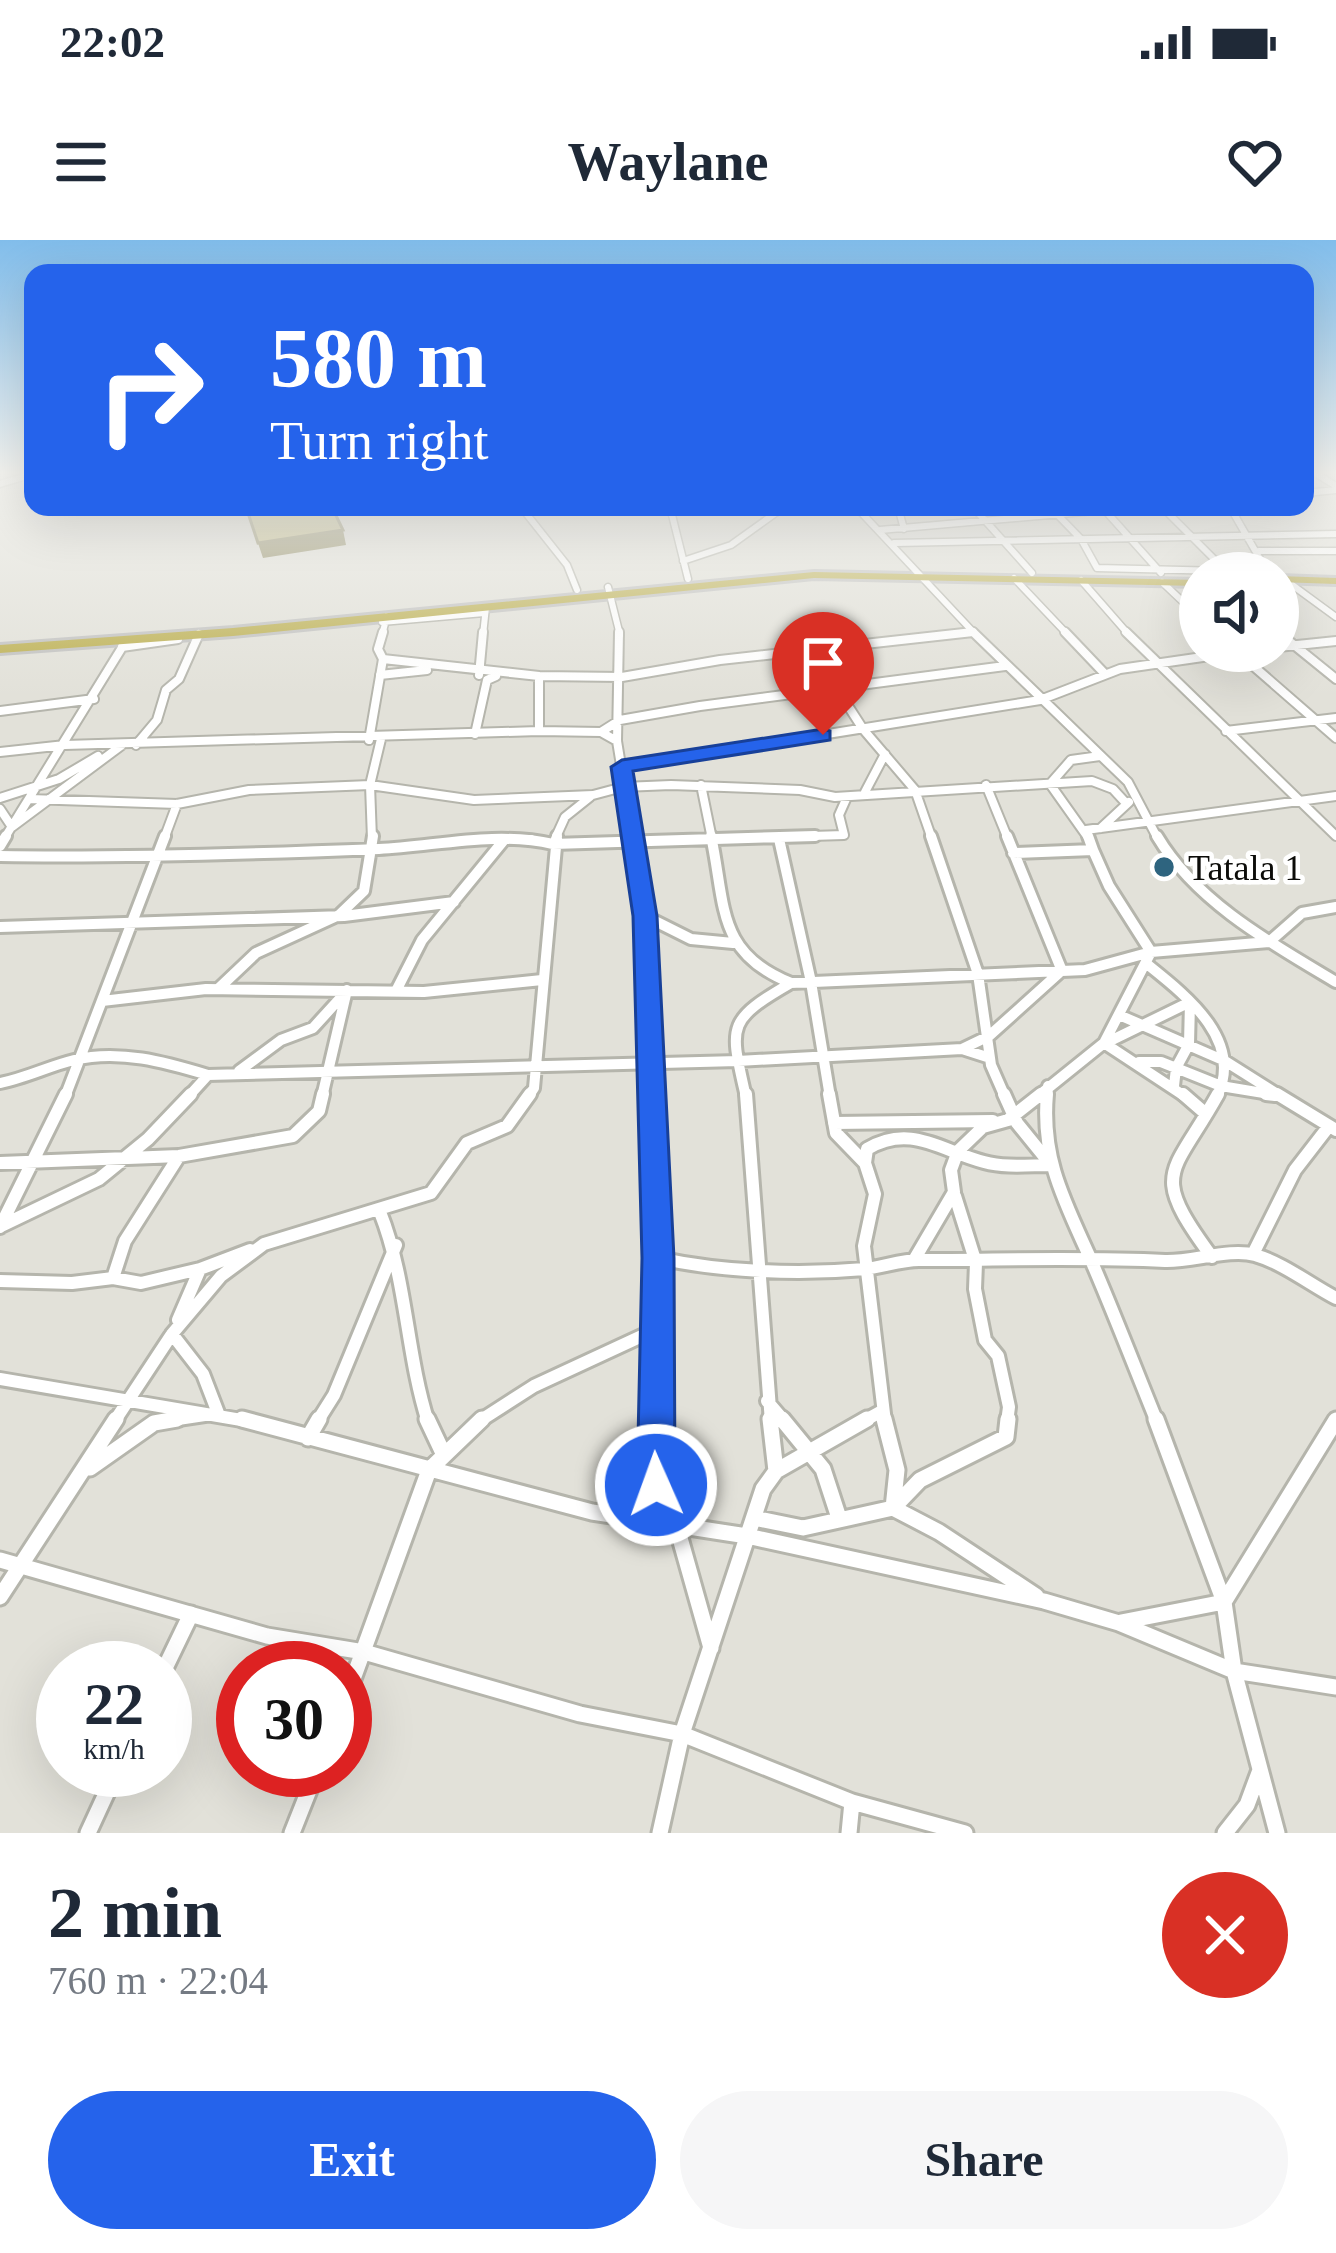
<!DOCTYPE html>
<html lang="en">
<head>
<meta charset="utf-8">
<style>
	body { margin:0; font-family:Georgia,serif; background:#f6f6f7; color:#1f2937; height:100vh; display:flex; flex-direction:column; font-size:45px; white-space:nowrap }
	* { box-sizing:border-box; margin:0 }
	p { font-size:39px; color:#747a83 }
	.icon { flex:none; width:66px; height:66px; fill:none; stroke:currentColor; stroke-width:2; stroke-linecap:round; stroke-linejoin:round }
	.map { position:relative; height:1593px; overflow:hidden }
	.side { display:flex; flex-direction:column; background:#fff; flex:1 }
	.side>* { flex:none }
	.banner { position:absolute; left:24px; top:24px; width:1290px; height:252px; border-radius:24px; box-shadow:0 12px 48px #0002; background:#2563eb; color:#fff; overflow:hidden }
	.buttons { position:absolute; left:1179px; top:312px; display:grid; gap:24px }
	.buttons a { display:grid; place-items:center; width:120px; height:120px; border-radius:50%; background:#fff; box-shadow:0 12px 48px #0002; font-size:60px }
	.speed { position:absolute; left:36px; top:1401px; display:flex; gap:24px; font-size:60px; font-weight:700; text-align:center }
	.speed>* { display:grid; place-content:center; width:156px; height:156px; border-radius:50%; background:#fff; box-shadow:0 12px 48px #0002; line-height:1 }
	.speed small { font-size:30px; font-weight:400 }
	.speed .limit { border:18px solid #d22; background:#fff; color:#111 }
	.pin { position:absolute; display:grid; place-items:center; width:102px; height:102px; color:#fff; margin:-123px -51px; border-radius:50% 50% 50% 0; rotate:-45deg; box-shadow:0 0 12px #0007 }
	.pin .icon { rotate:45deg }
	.me { position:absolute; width:132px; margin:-66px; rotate:358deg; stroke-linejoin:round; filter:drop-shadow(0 0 9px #0008) }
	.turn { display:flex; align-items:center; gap:42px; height:252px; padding:0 48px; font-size:54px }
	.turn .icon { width:156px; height:156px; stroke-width:2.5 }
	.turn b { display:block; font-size:84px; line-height:102px }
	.round { display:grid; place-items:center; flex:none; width:126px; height:126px; border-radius:63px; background:#f6f6f7 }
	.head { display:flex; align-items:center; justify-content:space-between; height:204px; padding:0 48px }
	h1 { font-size:72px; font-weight:700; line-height:90px }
	.primary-button { display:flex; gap:24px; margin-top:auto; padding:24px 48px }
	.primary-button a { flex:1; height:138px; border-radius:72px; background:#2563eb; color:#fff; font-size:48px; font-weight:700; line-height:138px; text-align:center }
	.primary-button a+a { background:#f6f6f7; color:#1f2937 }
	.status { display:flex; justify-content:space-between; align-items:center; height:84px; padding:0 60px; background:#fff; direction:ltr }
	.status svg { height:33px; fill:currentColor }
	header { display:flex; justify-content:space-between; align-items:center; height:156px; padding:0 48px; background:#fff; font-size:54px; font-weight:700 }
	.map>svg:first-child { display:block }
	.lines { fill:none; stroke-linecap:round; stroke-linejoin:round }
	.street-far4-casing { stroke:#b5b5ac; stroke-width:9 }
	.street-far3-casing { stroke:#b5b5ac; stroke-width:12 }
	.street-far2-casing { stroke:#b5b5ac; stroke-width:16 }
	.street-far1-casing { stroke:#b5b5ac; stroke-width:18 }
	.street-casing { stroke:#b5b5ac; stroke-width:21 }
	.highway-casing { stroke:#c0c0bf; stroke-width:6 }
	.street-far4 { stroke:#fff; stroke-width:6 }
	.street-far3 { stroke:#fff; stroke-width:8 }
	.street-far2 { stroke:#fff; stroke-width:10 }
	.street-far1 { stroke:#fff; stroke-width:12 }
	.street { stroke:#fff; stroke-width:15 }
	.highway { fill:#bbae4d; fill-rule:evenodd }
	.shaded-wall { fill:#868052 }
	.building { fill:#bfb775; stroke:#868052; stroke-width:3 }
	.route { fill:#2563eb; stroke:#184099; stroke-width:3 }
	.poi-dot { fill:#2e647f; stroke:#fff; stroke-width:4.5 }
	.labels { text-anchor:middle; stroke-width:9; stroke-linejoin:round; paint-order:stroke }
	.poi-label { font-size:36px; fill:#0c0c09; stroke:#fff; text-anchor:start }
</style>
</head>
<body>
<div class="status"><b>22:02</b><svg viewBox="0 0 49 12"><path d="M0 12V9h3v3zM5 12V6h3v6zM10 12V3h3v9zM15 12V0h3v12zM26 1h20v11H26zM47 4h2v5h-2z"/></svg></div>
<header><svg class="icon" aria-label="menu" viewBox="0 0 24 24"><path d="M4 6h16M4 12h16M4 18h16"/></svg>Waylane<svg class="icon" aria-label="heart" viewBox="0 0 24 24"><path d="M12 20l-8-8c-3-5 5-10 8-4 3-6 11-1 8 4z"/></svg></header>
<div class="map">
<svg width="1336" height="1593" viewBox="0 0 1336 1593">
	<rect width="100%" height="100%" fill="#e2e1d9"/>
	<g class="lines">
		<defs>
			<path id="street-far4" d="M1315 233 1336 246
				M0 244 33 234
				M1305 253 1336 250
				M521 267 567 325 577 350
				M670 267 688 339
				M856 267 976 395
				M898 267 904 289
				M973 267 1032 333
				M1050 267 1081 299 1097 328 1268 332
				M1102 267 1161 333
				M1162 267 1228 333
				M1230 267 1268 333
				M880 290 1140 267
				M894 303 1336 294
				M1259 311H1336
				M683 321 731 305 784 267
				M1014 338 1068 395
				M1284 339 1336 377
				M1081 340 1129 395
				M1162 342 1200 378
				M608 347 620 395
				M382 382 484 373
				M1278 392 1282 395
				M382 395 387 376
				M483 395 486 367
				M945 395 974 392"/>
			<path id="street-far3" d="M619 392 617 501 633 599
				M973 392 1128 542 1158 599
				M1065 392 1105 434
				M1126 392 1336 596
				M1278 392 1336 439
				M122 407 178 399
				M1278 407 1336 401
				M812 410 863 489 915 550 932 599
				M1236 411 1336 498
				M383 419 539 436
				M380 435 427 430
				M479 435 483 392
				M0 471 94 459
				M539 491V436L622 437 720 420 973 392
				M1226 491 1336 478
				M601 492 620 480 700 466 1005 426
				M475 494 487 440 496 436
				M369 500 383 419 378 409 383 392
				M136 505 157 480 166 450 179 439 199 394
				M0 512 65 505 539 491 601 492 617 501
				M622 527 1040 460 1120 429 1244 411
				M1050 544 1071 520 1100 516
				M1050 544 1089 599
				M701 545 712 599
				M986 545 1008 599
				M865 552 885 514
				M0 558 59 539 98 516
				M30 559 177 564 249 550 370 545 474 560 593 555 623 547 671 545 800 550 835 557 1092 541 1113 549 1125 562
				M0 569 12 587 122 505
				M1101 588 1129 562
				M1086 590 1336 556
				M4 599 126 401
				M164 599 177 564
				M372 599 370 545 381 499
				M489 599H531
				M555 599 565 577 590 557
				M718 599 844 595 839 575 847 557"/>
			<path id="street-far2" d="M632 596 645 676 652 857
				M711 596C726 666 716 713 791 743L1085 730 1151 712 1109 646 1093 610
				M931 596 978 734 991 825 1005 857
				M1007 596 1062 731
				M1157 596C1196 662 1272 704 1336 742
				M779 599 811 742 830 857
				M0 606 6 596
				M1013 613 1093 610 1088 596
				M0 616C127 618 252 614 379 609 437 606 495 591 553 604L815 596
				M645 676 691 699 733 703
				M0 687 344 676 454 662
				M1148 725C1188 757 1244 801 1217 857
				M218 749 256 713 339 675 364 651 373 596
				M397 749 422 700 504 600
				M102 761 206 749 424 752 542 740
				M1119 775 1225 821 1282 857
				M1110 801 1190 762 1189 804 1176 828 1174 846
				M1104 803 1186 857
				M962 809 989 796 1059 733
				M1139 822H1161L1221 846 1275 855
				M239 831 281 800 313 788 343 755
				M0 843C26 838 49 826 74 820 119 809 165 822 208 835L738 821 962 809 990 818
				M65 857 165 596
				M188 857 208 835
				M322 857 347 750
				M528 857 534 848 557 596
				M746 857C730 786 725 781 791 743
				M1037 857 1104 803 1151 712 1269 702 1302 673 1336 667
				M1047 857 1048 846"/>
			<path id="street-far1" d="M652 854 658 1018 656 1182
				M746 854 771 1182
				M829 854 836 893 865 923 875 954 864 1006 885 1182
				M1004 854 1017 883 1047 920
				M1047 854C1041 919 1065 962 1091 1020 1114 1073 1135 1128 1157 1182
				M1183 854 1206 874
				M1266 854 1275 855
				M1277 854 1336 890
				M834 883 993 881
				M0 923 179 916 293 896 319 871 323 854
				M865 923 867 909C911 883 941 911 984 922 1006 928 1029 925 1051 925
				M955 956 976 1023 975 1049 985 1100 998 1116 1009 1167 1007 1182
				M380 972C407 1040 406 1113 428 1182
				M1 986 99 939 148 899 191 854
				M0 987 66 854
				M1253 1014 1295 930 1329 886
				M1212 1017C1148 930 1172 937 1218 854
				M658 1018C723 1032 798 1035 865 1029 883 1027 901 1020 919 1020 1001 1020 1083 1017 1165 1021 1192 1022 1230 1008 1255 1015 1283 1023 1311 1045 1336 1058
				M914 1020 954 952 951 930 958 911 983 887 1008 880 1041 854
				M113 1038 125 1001 179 916
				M0 1041 72 1043 113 1038 141 1043 200 1029 250 1010
				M178 1080 200 1029
				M0 1139 253 1182
				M767 1161 785 1182
				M114 1182 172 1094 221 1036 264 1004 431 953 467 903 507 886 530 854
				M158 1182 218 1173 203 1134 172 1094
				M317 1182 334 1155 396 1005
				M478 1182 534 1146 657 1089
				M862 1182 882 1171"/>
			<path id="street" d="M242 1179 592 1272 747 1296 1044 1361 1119 1383 1234 1431 1336 1447
				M427 1179 443 1213
				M770 1179 776 1231
				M782 1179 823 1229 839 1278
				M884 1179 897 1230 893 1268
				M1156 1179 1224 1362 1234 1431 1277 1593
				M308 1198 319 1179
				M90 1228 154 1183 177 1179
				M895 1266 920 1240 1006 1197 1008 1179
				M754 1278 803 1288 893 1268 939 1292 1036 1356
				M655 1283 656 1179
				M676 1284 711 1408
				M0 1320 267 1396 364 1412 580 1474 682 1494 852 1562 965 1593
				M0 1357 116 1179
				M1224 1362 1336 1180
				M1121 1382 1224 1362
				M165 1428 191 1374
				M345 1461 429 1230 482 1179
				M88 1593 117 1530
				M292 1593 317 1530
				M660 1593 682 1494 763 1249 776 1231 867 1179
				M849 1593 852 1562
				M1225 1593 1247 1565 1260 1530"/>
			<path id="highway" d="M814 332 1200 340V346L814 338 233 396 0 413V405L233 388Z
				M1278 336 1336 338V344L1278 342Z"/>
		</defs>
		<use href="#street-far4" class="street-far4-casing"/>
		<use href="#street-far3" class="street-far3-casing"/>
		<use href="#street-far2" class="street-far2-casing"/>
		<use href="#street-far1" class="street-far1-casing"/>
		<use href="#street" class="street-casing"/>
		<use href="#highway" class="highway-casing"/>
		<use href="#street-far4" class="street-far4"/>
		<use href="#street-far3" class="street-far3"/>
		<use href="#street-far2" class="street-far2"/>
		<use href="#street-far1" class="street-far1"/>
		<use href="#street" class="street"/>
		<use href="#highway" class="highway"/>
	</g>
	<path class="shaded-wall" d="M343 290 346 305 263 318 258 303Z"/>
	<path class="building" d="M246 267H332L343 290 258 303Z"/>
	<linearGradient id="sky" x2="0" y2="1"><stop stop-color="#81bdeb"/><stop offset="0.51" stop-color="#f2f2ee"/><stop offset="1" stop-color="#f2f2ee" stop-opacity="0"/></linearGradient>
	<rect width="1336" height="456" fill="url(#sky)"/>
	<path class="route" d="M823 489 830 491V500L633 531 657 676 674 1018 675 1245 669 1258 656 1264 642 1258 637 1245 642 1018 633 676 611 527 622 520Z"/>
	<circle class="poi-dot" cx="1164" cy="627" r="12"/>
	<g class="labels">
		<g class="poi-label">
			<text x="1188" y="640">Tatala 1</text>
		</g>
	</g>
</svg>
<div class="buttons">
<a><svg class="icon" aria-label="sound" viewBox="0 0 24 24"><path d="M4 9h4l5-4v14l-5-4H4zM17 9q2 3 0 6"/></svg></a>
</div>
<div class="speed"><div>22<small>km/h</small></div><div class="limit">30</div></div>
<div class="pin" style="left:823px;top:495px;background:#d93025"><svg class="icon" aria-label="arrive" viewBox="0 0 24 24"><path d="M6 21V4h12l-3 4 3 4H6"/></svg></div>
<svg class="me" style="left:656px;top:1245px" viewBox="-20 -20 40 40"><circle r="17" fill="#2563eb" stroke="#fff" stroke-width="3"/><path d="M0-11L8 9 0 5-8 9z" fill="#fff"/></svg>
<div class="banner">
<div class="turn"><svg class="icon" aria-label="right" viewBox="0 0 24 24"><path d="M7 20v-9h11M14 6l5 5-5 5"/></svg><div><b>580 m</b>Turn right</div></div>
</div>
</div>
<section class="side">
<div class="head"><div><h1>2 min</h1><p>760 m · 22:04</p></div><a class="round" style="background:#d93025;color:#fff"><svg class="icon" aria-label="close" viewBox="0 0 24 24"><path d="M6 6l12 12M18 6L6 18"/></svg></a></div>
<div class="primary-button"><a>Exit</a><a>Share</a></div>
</section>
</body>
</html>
